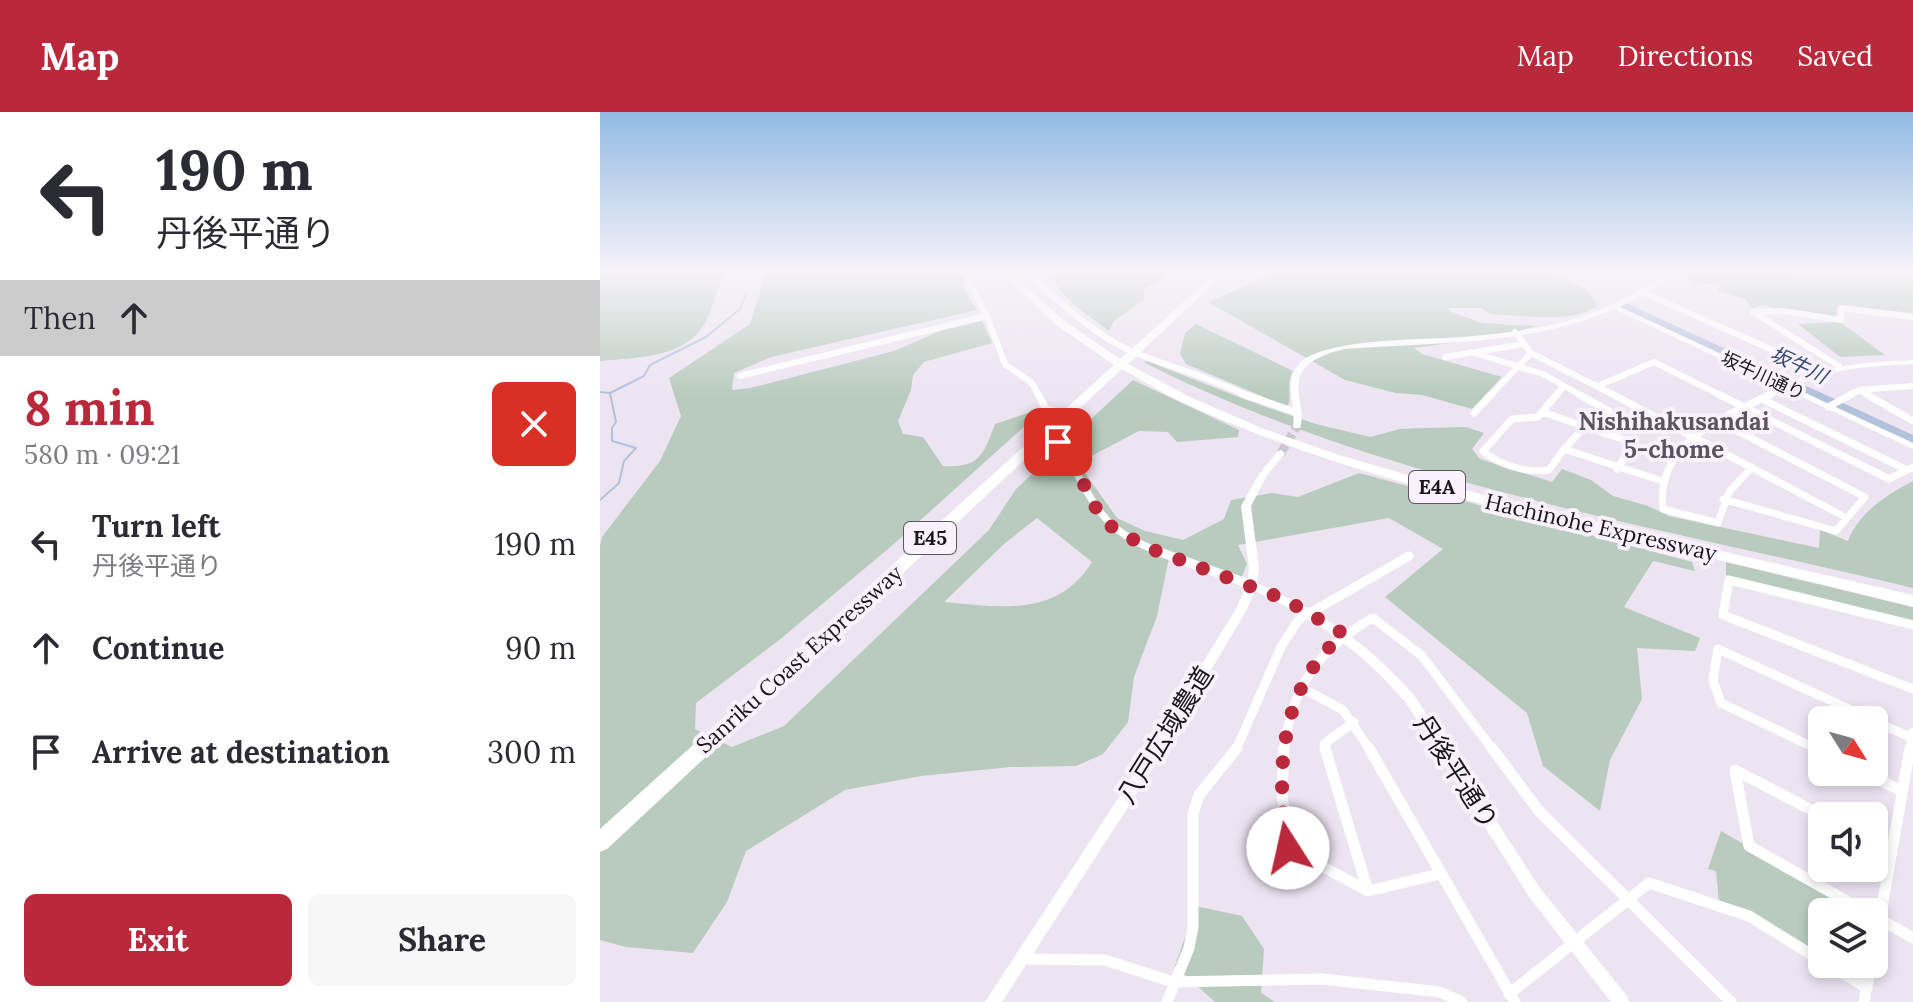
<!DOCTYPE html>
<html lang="en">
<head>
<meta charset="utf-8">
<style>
	body { margin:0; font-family:Lora,"Noto Sans JP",serif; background:#f7f7f7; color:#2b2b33; height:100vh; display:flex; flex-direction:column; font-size:30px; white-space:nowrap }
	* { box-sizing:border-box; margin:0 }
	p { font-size:26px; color:#7c7c81 }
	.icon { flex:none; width:44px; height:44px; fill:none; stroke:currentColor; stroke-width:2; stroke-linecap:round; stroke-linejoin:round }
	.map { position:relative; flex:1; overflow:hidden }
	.side { display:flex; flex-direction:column; background:#fff; width:600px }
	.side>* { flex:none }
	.guide { background:#fff; color:#2b2b33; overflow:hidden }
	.needle { width:52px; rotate:127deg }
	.tools { position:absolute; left:1208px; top:594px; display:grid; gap:16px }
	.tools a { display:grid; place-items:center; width:80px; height:80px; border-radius:12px; background:#fff; box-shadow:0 4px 12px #0003; font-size:40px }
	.pin { position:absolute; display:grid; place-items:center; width:68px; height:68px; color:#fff; margin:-34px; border-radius:16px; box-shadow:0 4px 12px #0006 }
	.me { position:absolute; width:88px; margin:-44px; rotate:350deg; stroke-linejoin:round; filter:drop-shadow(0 0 6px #0008) }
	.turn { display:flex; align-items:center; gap:28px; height:168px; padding:0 24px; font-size:36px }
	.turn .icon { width:104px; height:104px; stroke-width:2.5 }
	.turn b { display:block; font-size:56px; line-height:68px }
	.then { display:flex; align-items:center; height:76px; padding:0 24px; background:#0003; gap:16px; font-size:30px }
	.round { display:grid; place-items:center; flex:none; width:84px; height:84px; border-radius:12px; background:#f7f7f7 }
	.summary { display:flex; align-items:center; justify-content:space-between; height:136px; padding:0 24px }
	h1 { font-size:48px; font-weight:700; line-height:60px; color:#b9283b }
	.action { display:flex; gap:16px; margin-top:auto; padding:16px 24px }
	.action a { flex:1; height:92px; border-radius:12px; background:#b9283b; color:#fff; font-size:32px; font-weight:700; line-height:92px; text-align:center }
	.action a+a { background:#f7f7f7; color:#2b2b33 }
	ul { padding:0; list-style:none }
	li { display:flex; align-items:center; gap:24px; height:104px; padding:0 24px }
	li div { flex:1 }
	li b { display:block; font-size:30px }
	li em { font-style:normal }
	header { display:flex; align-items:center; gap:48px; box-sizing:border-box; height:112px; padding:0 40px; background:#b9283b; color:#fff }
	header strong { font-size:38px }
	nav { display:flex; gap:44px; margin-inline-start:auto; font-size:28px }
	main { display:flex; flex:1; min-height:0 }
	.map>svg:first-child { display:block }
	.green { fill:#b8cbbe; fill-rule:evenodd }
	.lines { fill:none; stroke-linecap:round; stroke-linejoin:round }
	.stream { stroke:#b2c2dc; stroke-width:2 }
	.river { fill:#b2c2dc; fill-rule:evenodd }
	.tertiary-tunnel { stroke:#cdc5d2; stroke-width:9; stroke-dasharray:9 4; stroke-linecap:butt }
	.minor-far3 { stroke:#fff; stroke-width:6 }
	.minor-far2 { stroke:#fff; stroke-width:7 }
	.minor-far1 { stroke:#fff; stroke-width:9 }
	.minor { stroke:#fff; stroke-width:11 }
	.tertiary { fill:#fff; fill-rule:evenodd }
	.motorway { fill:#fff; fill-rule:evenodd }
	.route { stroke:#b9283b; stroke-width:14; stroke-dasharray:0 25.2 }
	.labels { text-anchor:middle; stroke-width:8; stroke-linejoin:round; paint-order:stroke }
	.far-street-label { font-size:18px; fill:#19171b; stroke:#f9f2fd }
	.far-water-label { font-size:20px; font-style:italic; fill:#31496f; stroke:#f9f2fd }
	.shield { fill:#f9f2fd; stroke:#5c595f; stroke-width:2 }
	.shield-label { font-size:20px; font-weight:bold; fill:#19171b }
	.street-label { font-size:22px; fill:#19171b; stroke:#f9f2fd }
	.neighbourhood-label { font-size:24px; font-weight:bold; fill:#5b5460; stroke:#f9f2fd }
	.near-street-label { font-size:26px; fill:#19171b; stroke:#f9f2fd }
</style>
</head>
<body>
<header>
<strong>Map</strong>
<nav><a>Map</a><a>Directions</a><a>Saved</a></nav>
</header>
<main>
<section class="side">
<div class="guide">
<div class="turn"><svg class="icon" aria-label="left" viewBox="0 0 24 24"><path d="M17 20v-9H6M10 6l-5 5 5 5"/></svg><div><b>190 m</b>丹後平通り</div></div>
<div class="then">Then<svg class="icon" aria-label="ahead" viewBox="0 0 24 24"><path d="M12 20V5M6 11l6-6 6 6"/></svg></div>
</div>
<div class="summary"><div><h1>8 min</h1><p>580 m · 09:21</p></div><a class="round" style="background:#d93025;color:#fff"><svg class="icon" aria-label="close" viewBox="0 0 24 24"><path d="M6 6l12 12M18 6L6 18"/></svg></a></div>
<ul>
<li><svg class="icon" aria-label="left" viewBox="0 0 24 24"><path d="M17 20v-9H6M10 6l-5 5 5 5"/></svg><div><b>Turn left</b><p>丹後平通り</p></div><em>190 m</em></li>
<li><svg class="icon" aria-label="ahead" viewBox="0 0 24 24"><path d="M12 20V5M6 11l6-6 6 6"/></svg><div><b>Continue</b></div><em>90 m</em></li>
<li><svg class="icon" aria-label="arrive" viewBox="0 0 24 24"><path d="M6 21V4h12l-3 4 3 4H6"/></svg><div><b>Arrive at destination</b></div><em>300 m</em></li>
</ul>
<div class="action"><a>Exit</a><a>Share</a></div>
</section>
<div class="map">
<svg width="1313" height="890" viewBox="0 0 1313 890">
	<rect width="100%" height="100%" fill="#ede4f2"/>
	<path class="green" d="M0 160H127C116 175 115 191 107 207 88 247 38 245 0 249Z
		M166 160H373L361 173 377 198 171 245 134 261 132 278 150 276 294 239 340 219 382 209 392 231 324 250 313 263 311 278 298 309 303 322 323 325 343 354C379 356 383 344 395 312L428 301 436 304 295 431 178 529 96 591 95 617 132 635 184 614 389 418 416 377 533 268 639 318 638 325 577 330 568 320 539 319 478 351 517 406 545 419 583 428 624 407 631 388 672 381 698 385 759 361 1092 450 1095 459 1053 449 1024 495 1100 526 1095 539 1037 536 1042 587 1010 648 1000 699 943 654 927 601 785 485 843 437 789 406 638 433 647 452 639 472 569 446 557 504 534 565 528 610 503 642 476 654 411 655 321 664 245 678 146 739 127 790 93 841 26 835 0 828V434L2 425 60 349 81 304 69 266 150 212ZM437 406 492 450C457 506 401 495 344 490L404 432Z
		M446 160H570L558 170 544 176V188L514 209 509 219 471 191Z
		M669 160H952L986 177 997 193C979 212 917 203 891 202L881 196H848L851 200 882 211 936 214 902 224 814 236 822 242 902 265 872 297 822 283 796 281 745 268 608 190 669 164Z
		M1088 160 1313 163V201L1238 193 1235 206 1204 203 1163 193 1152 196 1145 187 1117 179 1121 173 1092 171 1085 162Z
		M1240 210 1285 243 1240 245 1198 212Z
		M596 212 693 259C685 273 693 285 687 295L586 252 580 242 585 221Z
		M547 249 649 289 716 312 770 325 800 317 824 316 866 315 884 321 872 337 880 347 952 370 962 357 991 368 1013 384 1048 394 1069 404 1219 436 1220 418 1248 429C1258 401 1288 382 1313 369V476C1055 414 783 371 543 250Z
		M1126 450 1313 495V510L1126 463Z
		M1121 719 1261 800H1222V844L1119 790 1116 759 1108 757Z
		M596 794 642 804 664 837 661 881 675 890H615L575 854Z"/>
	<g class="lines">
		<path class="stream" d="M0 280 10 281
			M0 388 19 371 24 349 36 336 12 329V316L16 310 10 281 44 264 50 253 106 225 140 197 146 182"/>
		<path class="river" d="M1022 192H1028L1313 323V331L1022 196Z"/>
		<path class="tertiary-tunnel" d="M681 341 697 314"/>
		<path class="minor-far3" d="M364 160 387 204 405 252 432 271 439 284
			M427 160C453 185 498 225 531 239 569 255 610 265 647 284
			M1042 180 1220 259
			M915 220 931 241 1016 284
			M871 240 943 262 982 284
			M845 245 924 232
			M1239 254 1153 200 1183 199 1241 208 1242 196 1313 205
			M140 264 387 204
			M998 274 1054 250 1122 284
			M1259 278 1269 284
			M890 284 931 241
			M956 284 964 274
			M1167 284 1185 275
			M1248 284 1259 278 1313 274"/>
		<path class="minor-far2" d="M438 282 446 297 457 300
			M643 282 698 301
			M957 282 938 305 912 307 883 339C900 354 927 361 949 358L964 337
			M978 282 1009 299
			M1012 282 1245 405
			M1118 282 1289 367 1313 355
			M1266 282 1313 309
			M1162 287 1307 358
			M1228 295 1252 282
			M1009 299 990 309 964 337 1062 369
			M942 300 1034 331 1017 357
			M874 301 892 282
			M477 305 480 309 458 330C493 382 493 416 560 440
			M1120 310 1265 385 1236 419 1123 387
			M1152 355 1129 380 1118 411 1063 397C1055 331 1122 306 1171 282"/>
		<path class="minor-far1" d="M554 438 652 473
			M710 501 809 444
			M1313 513 1129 468 1123 503 1313 577
			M702 576 743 598 770 638
			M1274 609 1312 626
			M636 638 681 535 697 510 708 500
			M684 638C691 576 719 536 773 506L822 544 893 638
			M726 638 724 632 754 610
			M1219 638 1121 591 1113 568 1118 537 1273 608
			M1310 638 1313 620"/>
		<path class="minor" d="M684 636 682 680 688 736 768 779 840 762
			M725 636 768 779
			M769 636 915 890
			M892 636 939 699 1131 890
			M1215 636 1222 640
			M1262 660 1302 679
			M1223 704 1135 658 1149 734 1266 800
			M1274 730 1291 739
			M1274 804 1313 826
			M1274 840 1310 636
			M421 847 505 848 573 870 722 867 840 880 862 890
			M1228 852 1267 876
			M909 882 1049 771 1149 804 1222 849
			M567 890 589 836 593 815V702L599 683 637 636
			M1264 890 1271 852"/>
		<path class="tertiary" d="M1075 160H1083L1020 195 1186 272C1226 252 1269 250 1313 248V252C1271 254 1230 256 1192 275L1313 331V337L1014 197C931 234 833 230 744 237 719 244 694 252 699 283 700 295 704 304 700 316H694L693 314C697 292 681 269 701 250 727 226 824 228 862 225 894 222 927 219 959 211 1001 201 1036 180 1075 160Z
			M681 338 685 341 666 365 651 394 659 456 657 471C722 501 767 530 814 583L940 776 1027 884 1029 890H1011L930 786 806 591C761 538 717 508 655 479L646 499 550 661 402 890H385L540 653 637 495 647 473 649 456 641 394 659 362 678 339Z"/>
		<path class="motorway" d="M401 160H410L462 207 520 247 617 160H626L528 252 592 286 664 317 739 343 815 365 954 401 1313 483V495C1211 469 1109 446 1007 422 864 389 720 353 586 292 564 282 543 269 522 257L7 737 0 740V717L514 253 455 212Z"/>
	</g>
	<linearGradient id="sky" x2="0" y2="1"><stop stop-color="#92bae3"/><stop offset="0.56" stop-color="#f7f3f9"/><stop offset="1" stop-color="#f7f3f9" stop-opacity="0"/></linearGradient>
	<rect width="1313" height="285" fill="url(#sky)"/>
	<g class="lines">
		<path class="route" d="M458 330 475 355 499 402 512 415 546 435 684 487 744 522C679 574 675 662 688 736"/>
	</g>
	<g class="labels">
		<g class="far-street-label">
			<text transform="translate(1163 264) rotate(25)" y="6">坂牛川通り</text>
		</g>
		<g class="far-water-label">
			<text transform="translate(1199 253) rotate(25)" y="7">坂牛川</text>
		</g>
		<g class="shield">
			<rect x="809" y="359" width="56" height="32" rx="6"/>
			<rect x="304" y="410" width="52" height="32" rx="6"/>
		</g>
		<g class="shield-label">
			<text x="837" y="382">E4A</text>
			<text x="330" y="433">E45</text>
		</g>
		<g class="street-label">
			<text transform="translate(1001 415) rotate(13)" y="8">Hachinohe Expressway</text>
			<text transform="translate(199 547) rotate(-42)" y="8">Sanriku Coast Expressway</text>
		</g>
		<g class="neighbourhood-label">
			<text x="1074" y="318">Nishihakusandai<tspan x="1074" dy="28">5-chome</tspan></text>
		</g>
		<g class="near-street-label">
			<text transform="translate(565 623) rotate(-58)" y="9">八戸広域農道</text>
			<text transform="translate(856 660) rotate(57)" y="9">丹後平通り</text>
		</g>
	</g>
</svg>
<div class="tools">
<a><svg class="needle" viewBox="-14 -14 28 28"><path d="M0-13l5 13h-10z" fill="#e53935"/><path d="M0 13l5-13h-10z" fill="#7c7c81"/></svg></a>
<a><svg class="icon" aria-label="sound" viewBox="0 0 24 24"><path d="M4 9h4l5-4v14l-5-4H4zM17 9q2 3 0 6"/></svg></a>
<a><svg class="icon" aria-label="layers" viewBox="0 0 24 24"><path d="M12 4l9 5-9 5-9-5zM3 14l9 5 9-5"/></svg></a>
</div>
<div class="pin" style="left:458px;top:330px;background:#d93025"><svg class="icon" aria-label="arrive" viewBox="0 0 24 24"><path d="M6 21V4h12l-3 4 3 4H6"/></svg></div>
<svg class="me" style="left:688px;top:736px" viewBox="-20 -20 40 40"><circle r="19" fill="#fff"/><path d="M0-13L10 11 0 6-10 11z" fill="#b9283b"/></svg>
</div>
</main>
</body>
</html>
